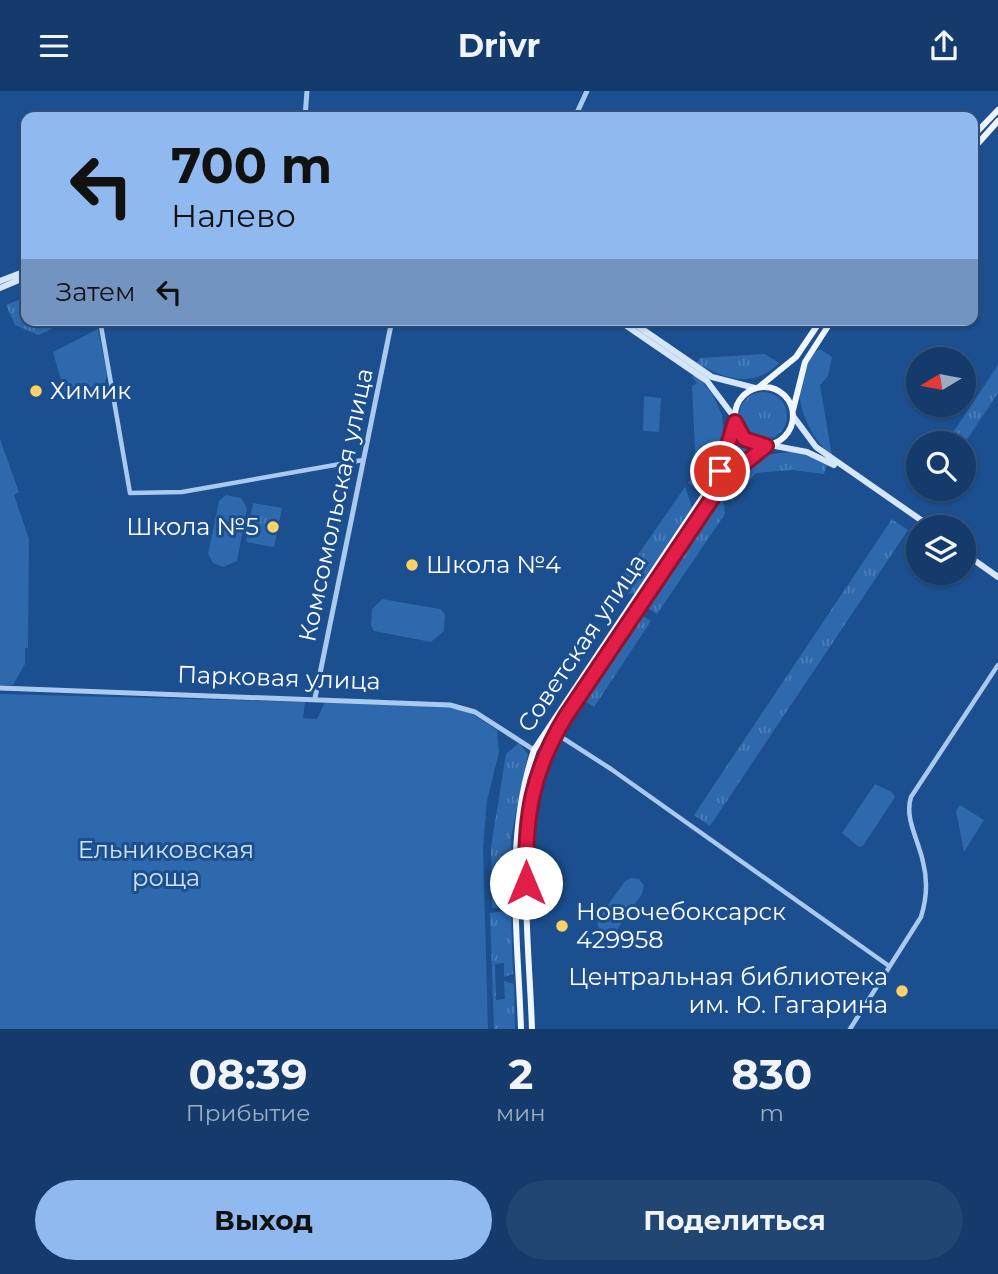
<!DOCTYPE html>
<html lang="ru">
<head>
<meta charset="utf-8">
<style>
	body { margin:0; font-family:Montserrat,sans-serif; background:#214673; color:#f1f3f6; height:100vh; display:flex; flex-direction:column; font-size:26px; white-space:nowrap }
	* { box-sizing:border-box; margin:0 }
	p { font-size:23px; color:#9dadc1 }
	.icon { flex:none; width:38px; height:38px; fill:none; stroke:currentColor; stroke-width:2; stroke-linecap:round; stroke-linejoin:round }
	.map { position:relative; height:938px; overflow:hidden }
	.side { display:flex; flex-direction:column; background:#143b6b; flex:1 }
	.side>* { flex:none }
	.guide { position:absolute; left:21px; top:21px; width:957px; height:214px; border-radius:14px; box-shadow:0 2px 5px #0004,0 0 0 2px #33557e; background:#90b9f0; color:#111; overflow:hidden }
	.needle { width:46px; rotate:260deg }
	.buttons { position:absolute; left:906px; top:256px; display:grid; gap:14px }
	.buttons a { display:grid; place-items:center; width:70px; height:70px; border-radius:50%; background:#143b6b; box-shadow:0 2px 5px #0004,0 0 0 2px #33557e; font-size:35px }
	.pin { position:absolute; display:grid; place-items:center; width:60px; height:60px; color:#fff; margin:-30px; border:4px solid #fff; border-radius:50%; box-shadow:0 2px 7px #0007 }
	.me { position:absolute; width:77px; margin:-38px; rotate:0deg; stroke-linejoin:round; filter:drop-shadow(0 0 5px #0008) }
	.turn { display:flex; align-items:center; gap:24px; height:147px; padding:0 35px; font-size:32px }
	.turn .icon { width:91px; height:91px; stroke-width:2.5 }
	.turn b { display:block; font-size:49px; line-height:60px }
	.then { display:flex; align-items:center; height:66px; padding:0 35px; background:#0003; gap:14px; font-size:26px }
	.eta { display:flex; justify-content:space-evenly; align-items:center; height:119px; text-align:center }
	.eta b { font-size:42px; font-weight:700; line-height:49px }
	.primary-button { display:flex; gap:14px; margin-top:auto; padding:14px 35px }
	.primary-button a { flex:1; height:80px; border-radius:42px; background:#90b9f0; color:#111; font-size:28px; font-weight:700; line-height:80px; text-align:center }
	.primary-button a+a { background:#214673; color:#f1f3f6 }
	header { display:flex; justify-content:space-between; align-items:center; height:91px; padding:0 35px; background:#143b6b; font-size:32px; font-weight:700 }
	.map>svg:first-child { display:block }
	.grass { fill:url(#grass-tufts) }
	.park { fill:#2e69ad }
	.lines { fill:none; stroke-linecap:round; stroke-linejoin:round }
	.minor { stroke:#a9c9ee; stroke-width:4.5 }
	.tertiary { stroke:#a9c9ee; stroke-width:5 }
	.secondary { stroke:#d6e6fa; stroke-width:6 }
	.primary { stroke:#f0f6ff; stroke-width:6 }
	.route-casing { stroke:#92132f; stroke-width:18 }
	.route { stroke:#e11d48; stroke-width:12 }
	.poi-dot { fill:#ffd166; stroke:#1b4f8f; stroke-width:2.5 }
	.labels { text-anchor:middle; stroke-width:6; stroke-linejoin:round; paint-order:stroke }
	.poi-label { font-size:24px; fill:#fff; stroke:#1b4f8f; text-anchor:start }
	.street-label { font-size:24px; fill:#fff; stroke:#1b4f8f }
	.park-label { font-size:24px; fill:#cfe3fa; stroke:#1b4f8f }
</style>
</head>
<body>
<header><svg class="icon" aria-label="menu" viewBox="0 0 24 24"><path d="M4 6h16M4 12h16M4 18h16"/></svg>Drivr<svg class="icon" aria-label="share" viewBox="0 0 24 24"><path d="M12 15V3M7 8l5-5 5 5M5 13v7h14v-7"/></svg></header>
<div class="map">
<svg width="998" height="938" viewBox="0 0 998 938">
	<defs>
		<pattern id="grass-tufts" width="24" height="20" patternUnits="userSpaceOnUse" patternTransform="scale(1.75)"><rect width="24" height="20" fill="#2e69ad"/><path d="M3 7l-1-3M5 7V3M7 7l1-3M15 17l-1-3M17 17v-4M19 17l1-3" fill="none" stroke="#4d80b9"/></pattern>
	</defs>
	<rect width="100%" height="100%" fill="#1b4f8f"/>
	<path class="grass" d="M26 206V229H48L52 238 38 244 15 234 6 214Z
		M765 263 779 272C754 298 723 288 697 272L700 267Z
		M998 274V302L964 353 946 352Z
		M739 325a24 24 0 1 1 48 0a24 24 0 1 1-48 0Z
		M735 346 755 360 723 385 656 485 654 484 722 383Z
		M791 361 812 365 827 374 824 383 792 379 756 382 736 405 732 406 730 389C746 369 767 362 791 361Z
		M685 396 692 416 635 502 629 503 617 494Z
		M722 399 725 423 657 523 646 516Z
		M253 412 282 417 274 456 246 451Z
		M892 428 908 439 710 735 694 724Z
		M641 524 651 530 594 616 585 610Z
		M519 652 528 663 511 746 513 818 508 821 511 824 513 883 504 886V872L495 873 496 909 505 908 504 890 514 893 515 938H494L490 822 504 820V816L492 817 491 756 506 663Z"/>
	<path class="park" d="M98 238 107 284 105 292 65 303 53 261Z
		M820 258 832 266 828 285 820 294 832 365C803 342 781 281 820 258Z
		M695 283 712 302 722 324 724 345 717 377 700 400 688 392 696 379 692 295 697 292 692 286Z
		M644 305 661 307 659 341 643 340Z
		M0 348 19 401 14 404 29 448 28 557H25V573L13 594H0Z
		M226 404 241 407 247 417 237 470 223 476 213 472 208 463 219 410Z
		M382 508 440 518 445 523 444 540 431 551 374 540 371 534 372 518Z
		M0 603 305 611 303 627 317 628 325 611 453 616 474 624 497 639 499 661 487 710 483 757 488 938H0Z
		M875 693 892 701 895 706 863 755 859 756 842 742Z
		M960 714 984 729 964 761 956 720Z
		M631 787 639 788 644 795 642 803 616 840 610 843 602 841 597 834 599 827 625 790Z"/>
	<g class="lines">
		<path class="minor" d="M100 229 130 402 182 401 363 369
			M555 642 611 678 889 875
			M850 938 921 826C927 807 928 790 923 771 919 750 904 727 911 706L998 574"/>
		<path class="tertiary" d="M305 26 307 0
			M575 26 587 0
			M0 597 450 614 475 621 534 659
			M315 607 392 229"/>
		<path class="secondary" d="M0 190 26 180
			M0 197 26 186
			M618 229 707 290 734 326
			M629 229 712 286 755 297
			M793 325 816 356 931 436
			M770 354 807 361 834 374
			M964 462 998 486"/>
		<path class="primary" d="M973 45 998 19
			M973 58 998 30
			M735 325a29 29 0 1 1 58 0a29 29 0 1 1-58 0Z
			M759 296 796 266 821 229
			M793 319 805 271 832 229
			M521 938C518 845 504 748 534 659L720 380 735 331
			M532 938C529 847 515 752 543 664L723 392 738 375 766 355"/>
	</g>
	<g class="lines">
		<defs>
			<path id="route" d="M526 792C525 726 531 682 566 625L725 388 766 355 744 348 735 331 720 380"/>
		</defs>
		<use href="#route" class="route-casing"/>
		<use href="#route" class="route"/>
	</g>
	<g class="poi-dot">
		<circle cx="36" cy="300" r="7"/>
		<circle cx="273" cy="436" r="7"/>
		<circle cx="412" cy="474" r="7"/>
		<circle cx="562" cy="835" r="7"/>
		<circle cx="902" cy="900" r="7"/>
	</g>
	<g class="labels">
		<g class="poi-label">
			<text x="50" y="308">Химик</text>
			<text x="259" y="444" text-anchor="end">Школа №5</text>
			<text x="426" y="482">Школа №4</text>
			<text x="576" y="829">Новочебоксарск<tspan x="576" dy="28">429958</tspan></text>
			<text x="888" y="894" text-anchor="end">Центральная библиотека<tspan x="888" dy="28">им. Ю. Гагарина</tspan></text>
		</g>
		<g class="street-label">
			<text transform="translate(336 414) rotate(-78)" y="8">Комсомольская улица</text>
			<text transform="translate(582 552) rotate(-56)" y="8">Советская улица</text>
			<text transform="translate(279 587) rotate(2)" y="8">Парковая улица</text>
		</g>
		<g class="park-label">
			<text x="166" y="767">Ельниковская<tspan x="166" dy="28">роща</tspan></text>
		</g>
	</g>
</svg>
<div class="buttons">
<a><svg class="needle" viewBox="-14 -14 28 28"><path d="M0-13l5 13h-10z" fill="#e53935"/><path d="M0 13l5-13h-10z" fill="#9dadc1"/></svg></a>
<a><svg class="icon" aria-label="search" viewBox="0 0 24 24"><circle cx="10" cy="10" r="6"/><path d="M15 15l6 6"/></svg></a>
<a><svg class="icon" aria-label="layers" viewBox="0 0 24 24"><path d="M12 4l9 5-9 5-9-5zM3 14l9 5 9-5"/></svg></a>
</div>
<div class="pin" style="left:720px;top:380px;background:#d93025"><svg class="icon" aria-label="arrive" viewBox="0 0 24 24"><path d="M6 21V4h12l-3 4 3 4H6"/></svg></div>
<svg class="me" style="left:526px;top:792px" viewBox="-20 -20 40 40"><circle r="19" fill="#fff"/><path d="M0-13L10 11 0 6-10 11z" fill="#e11d48"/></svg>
<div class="guide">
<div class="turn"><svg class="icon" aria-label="left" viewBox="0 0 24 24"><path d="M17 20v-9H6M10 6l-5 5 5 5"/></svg><div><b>700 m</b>Налево</div></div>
<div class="then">Затем<svg class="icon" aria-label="left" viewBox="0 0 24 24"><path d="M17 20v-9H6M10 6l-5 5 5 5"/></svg></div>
</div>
</div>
<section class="side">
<div class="eta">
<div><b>08:39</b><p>Прибытие</p></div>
<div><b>2</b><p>мин</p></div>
<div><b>830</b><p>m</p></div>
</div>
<div class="primary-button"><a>Выход</a><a>Поделиться</a></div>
</section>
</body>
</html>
